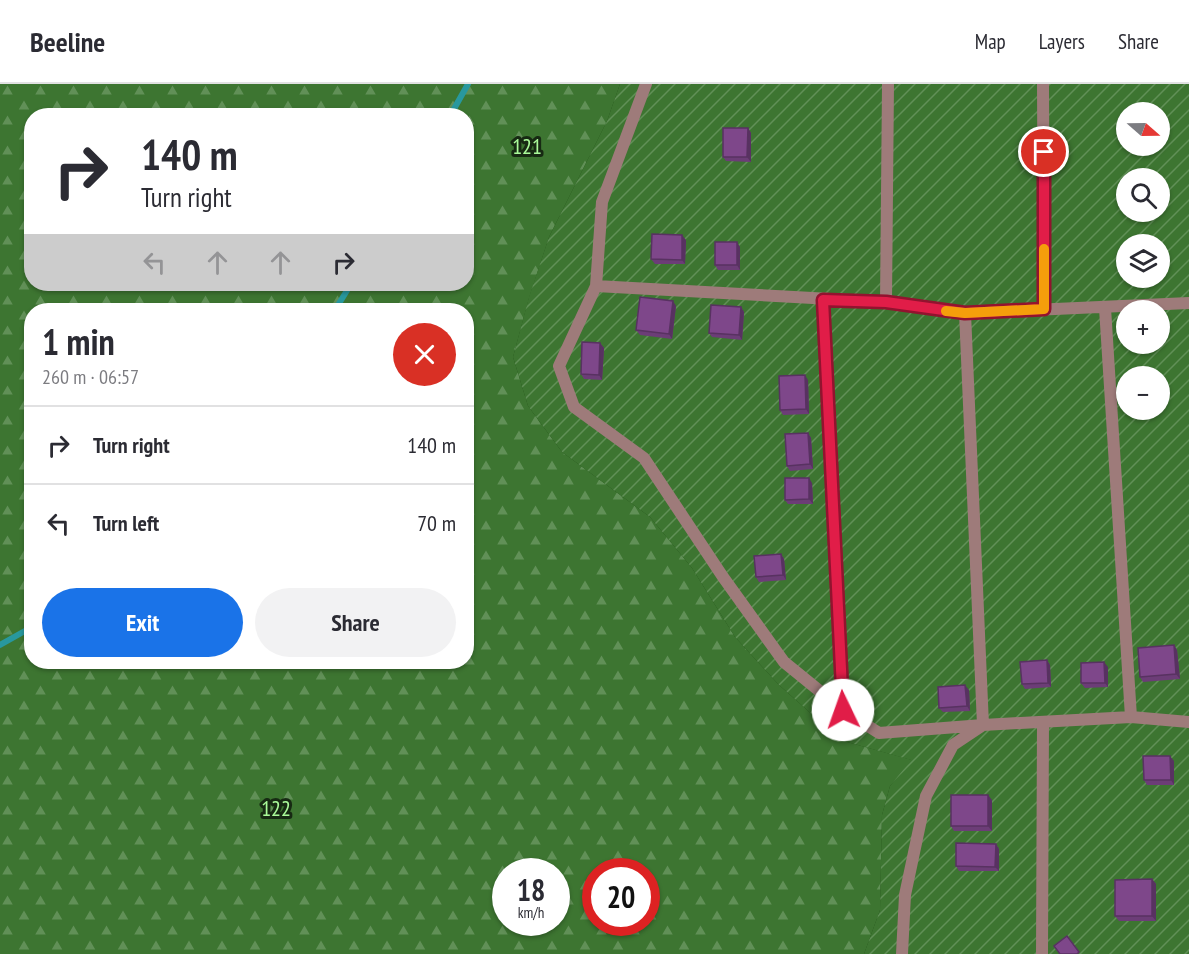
<!DOCTYPE html>
<html lang="en">
<head>
<meta charset="utf-8">
<style>
	body { margin:0; font-family:"PT Sans Narrow",sans-serif; background:#f2f2f3; color:#2b2b33; height:100vh; display:flex; flex-direction:column; font-size:22px; white-space:nowrap }
	* { box-sizing:border-box; margin:0 }
	p { font-size:20px; color:#7c7c81 }
	.icon { flex:none; width:33px; height:33px; fill:none; stroke:currentColor; stroke-width:2; stroke-linecap:round; stroke-linejoin:round }
	.map { position:relative; flex:1; overflow:hidden }
	.sheet { position:absolute; left:24px; top:219px; width:450px; height:366px; display:flex; flex-direction:column; background:#fff; border-radius:24px; box-shadow:0 2px 4px #0004 }
	.sheet>* { flex:none }
	.guide { position:absolute; left:24px; top:24px; width:450px; height:183px; border-radius:24px; box-shadow:0 2px 4px #0004; background:#fff; color:#2b2b33; overflow:hidden }
	.needle { width:39px; rotate:110deg }
	.controls { position:absolute; left:1116px; top:18px; display:grid; gap:12px }
	.controls a { display:grid; place-items:center; width:54px; height:54px; border-radius:50%; background:#fff; box-shadow:0 2px 4px #0004; font-size:30px }
	.speed { position:absolute; left:492px; top:774px; display:flex; gap:12px; font-size:30px; font-weight:700; text-align:center }
	.speed>* { display:grid; place-content:center; width:78px; height:78px; border-radius:50%; background:#fff; box-shadow:0 2px 4px #0004; line-height:1 }
	.speed small { font-size:15px; font-weight:400 }
	.speed .limit { border:9px solid #d22; background:#fff; color:#111 }
	.pin { position:absolute; display:grid; place-items:center; width:51px; height:51px; color:#fff; margin:-26px; border:3px solid #fff; border-radius:50%; box-shadow:0 2px 6px #0007 }
	.me { position:absolute; width:66px; margin:-33px; rotate:357deg; stroke-linejoin:round; filter:drop-shadow(0 0 4px #0008) }
	.turn { display:flex; align-items:center; gap:21px; height:126px; padding:0 18px; font-size:27px }
	.turn .icon { width:78px; height:78px; stroke-width:2.5 }
	.turn b { display:block; font-size:42px; line-height:51px }
	.lanes { display:flex; align-items:center; height:57px; padding:0 18px; background:#0003; justify-content:center; gap:30px; direction:ltr }
	.lanes .off { opacity:.35 }
	.round { display:grid; place-items:center; flex:none; width:63px; height:63px; border-radius:32px; background:#f2f2f3 }
	.summary { display:flex; align-items:center; justify-content:space-between; height:102px; padding:0 18px }
	h1 { font-size:36px; font-weight:600; line-height:45px }
	.primary-button { display:flex; gap:12px; margin-top:auto; padding:12px 18px }
	.primary-button a { flex:1; height:69px; border-radius:36px; background:#1a73e8; color:#fff; font-size:24px; font-weight:600; line-height:69px; text-align:center }
	.primary-button a+a { background:#f2f2f3; color:#2b2b33 }
	ul { padding:0; list-style:none }
	li { display:flex; align-items:center; gap:18px; height:78px; padding:0 18px; border-top:2px solid #e1e1e2 }
	li div { flex:1 }
	li b { display:block; font-size:22px }
	li em { font-style:normal }
	header { display:flex; align-items:center; gap:36px; box-sizing:border-box; height:84px; padding:0 30px; background:#fff; border-bottom:2px solid #e1e1e2 }
	header strong { font-size:28px }
	nav { display:flex; gap:33px; margin-inline-start:auto; font-size:21px }
	.map>svg:first-child { display:block }
	.forest { fill:url(#forest-firs); fill-rule:evenodd }
	.garden { fill:url(#garden-furrows); fill-rule:evenodd }
	.lines { fill:none; stroke-linecap:round; stroke-linejoin:round }
	.stream { stroke:#28989e; stroke-width:6 }
	.lane { stroke:#9e7b7a; stroke-width:12 }
	.wall { fill:#6c3d77 }
	.shaded-wall { fill:#583261 }
	.building { fill:#7e478a; stroke:#583261; stroke-width:1.5 }
	.route-casing { stroke:#92132f; stroke-width:15 }
	.route { stroke:#e11d48; stroke-width:10 }
	.slow { stroke:#f59e0b; stroke-width:10 }
	.labels { text-anchor:middle; stroke-width:6; stroke-linejoin:round; paint-order:stroke }
	.park-label { font-size:22px; fill:#aafa99; stroke:#172a13 }
</style>
</head>
<body>
<header>
<strong>Beeline</strong>
<nav><a>Map</a><a>Layers</a><a>Share</a></nav>
</header>
<div class="map">
<svg width="1189" height="870" viewBox="0 0 1189 870">
	<defs>
		<pattern id="forest-firs" width="22" height="20" patternUnits="userSpaceOnUse" patternTransform="scale(1.5)"><rect width="22" height="20" fill="#3d7531"/><path d="M5 1l3.5 6h-7zM16 11l3.5 6h-7z" fill="#619057"/></pattern>
		<pattern id="garden-furrows" width="10" height="10" patternUnits="userSpaceOnUse" patternTransform="scale(1.5)"><rect width="10" height="10" fill="#3d7531"/><path d="M-1 1l2-2M0 10L10 0M9 11l2-2" fill="none" stroke="#619057"/></pattern>
	</defs>
	<rect width="100%" height="100%" fill="#1c4912"/>
	<path class="forest" d="M0 0H620L607 37 549 153 529 214 513 273 528 322 562 368 650 433 692 484 735 553 779 601 806 625 840 656 912 676 890 702 882 731 880 826 864 870H0ZM32 32H466V200H32ZM32 226H466V578H32ZM506 788H556V838H506ZM596 788H646V838H596Z"/>
	<path class="garden" d="M620 0H1189V870H864L880 826 882 731 890 702 911 676 840 656 806 625 779 601 735 553 692 484 650 433 562 368 528 322 513 273 529 213 549 153 607 37ZM1126 28H1160V62H1126ZM1126 94H1160V128H1126ZM1126 160H1160V194H1126ZM1126 226H1160V260H1126ZM1126 292H1160V326H1126Z"/>
	<g class="lines">
		<path class="stream" d="M450 32 468 0
			M335 226 351 200
			M0 561 32 543"/>
		<path class="lane" d="M646 0 602 118 596 202 559 282 574 323 644 374 723 493 784 578 843 626 879 649 983 641 1131 633 1189 638
			M1043 0 1044 225
			M596 202 886 218 965 229 1189 219
			M823 216 843 626
			M886 218 888 0
			M1105 224 1131 633
			M902 870 905 811 926 712 953 661 983 641 965 229
			M1042 870 1043 638"/>
	</g>
	<path class="wall" d="M748 44 751 49V78L726 77 723 73Z
		M686 156 685 180H655L651 175Z
		M740 163V186H718L715 181Z
		M676 222 672 255 640 251 636 246Z
		M741 223 744 228 742 256 712 253 709 249Z
		M600 259 604 264 602 296 584 295 581 290Z
		M808 296 809 330 783 331 780 326Z
		M808 349 811 354 813 385 790 387 787 382Z
		M812 399 813 420H788L785 416Z
		M781 470 784 475 786 496 759 498 756 493Z
		M1174 561 1177 566 1180 595 1143 598 1140 593Z
		M1047 576 1050 581 1051 603 1025 605 1022 600Z
		M1108 583V603L1085 604 1081 599Z
		M969 606 970 627 943 628 939 624Z
		M1174 677V701H1147L1144 696Z
		M992 716V747H954L951 742Z
		M996 760 999 765V787H959L956 782Z
		M1152 795 1156 800V837H1119L1115 832Z"/>
	<path class="shaded-wall" d="M748 44 751 49V78L747 73Z
		M682 151 686 156 685 180 682 176Z
		M737 158 740 163V186L737 181Z
		M673 217 676 222 672 255 669 250Z
		M741 223 744 228 742 256 739 251Z
		M600 259 604 264 602 296 599 291Z
		M805 291 808 296 809 330 806 325Z
		M808 349 811 354 813 385 810 380Z
		M809 394 812 399 813 420 809 415Z
		M781 470 784 475 786 496 783 491Z
		M1174 561 1177 566 1180 595 1176 590Z
		M1047 576 1050 581 1051 603 1048 599Z
		M1104 578 1108 583V603L1105 599Z
		M965 601 969 606 970 627 967 622Z
		M1170 672 1174 677V701L1171 696Z
		M988 711 992 716V747L988 742Z
		M996 760 999 765V787L995 783Z
		M1152 795 1156 800V837L1152 832Z"/>
	<path class="building" d="M723 44H748L747 73H723Z
		M652 150 682 151V176L651 175Z
		M715 158H737V181H715Z
		M640 213 673 217 669 250 636 246Z
		M711 221 741 223 739 251 709 249Z
		M582 258 600 259 599 291 581 290Z
		M805 291 806 325 780 326 779 292Z
		M808 349 810 380 787 382 785 350Z
		M785 394H809V415L785 416Z
		M781 470 783 491 756 493 754 472Z
		M1174 561 1176 590 1140 593 1138 564Z
		M1047 576 1048 599 1022 600 1020 578Z
		M1104 578 1105 599H1081V579Z
		M965 601 967 622 939 624 938 603Z
		M1143 672H1170L1171 696H1144Z
		M951 711H988V742H951Z
		M956 759 996 760 995 783 956 782Z
		M1152 795V832H1115V796Z
		M1067 852 1079 868 1077 870H1060L1054 862Z"/>
	<g class="lines">
		<defs>
			<path id="route" d="M843 626 823 216 886 218 965 229 1044 225V68"/>
		</defs>
		<use href="#route" class="route-casing"/>
		<use href="#route" class="route"/>
		<path class="slow" d="M946 227 965 229 1044 225V165"/>
	</g>
	<g class="labels">
		<g class="park-label">
			<text x="527" y="70">121</text>
			<text x="276" y="732">122</text>
		</g>
	</g>
</svg>
<div class="controls">
<a><svg class="needle" viewBox="-14 -14 28 28"><path d="M0-13l5 13h-10z" fill="#e53935"/><path d="M0 13l5-13h-10z" fill="#7c7c81"/></svg></a>
<a><svg class="icon" aria-label="search" viewBox="0 0 24 24"><circle cx="10" cy="10" r="6"/><path d="M15 15l6 6"/></svg></a>
<a><svg class="icon" aria-label="layers" viewBox="0 0 24 24"><path d="M12 4l9 5-9 5-9-5zM3 14l9 5 9-5"/></svg></a>
<a>+</a>
<a>−</a>
</div>
<div class="speed"><div>18<small>km/h</small></div><div class="limit">20</div></div>
<div class="pin" style="left:1044px;top:68px;background:#d93025"><svg class="icon" aria-label="arrive" viewBox="0 0 24 24"><path d="M6 21V4h12l-3 4 3 4H6"/></svg></div>
<svg class="me" style="left:843px;top:626px" viewBox="-20 -20 40 40"><circle r="19" fill="#fff"/><path d="M0-13L10 11 0 6-10 11z" fill="#e11d48"/></svg>
<div class="guide">
<div class="turn"><svg class="icon" aria-label="right" viewBox="0 0 24 24"><path d="M7 20v-9h11M14 6l5 5-5 5"/></svg><div><b>140 m</b>Turn right</div></div>
<div class="lanes"><svg class="icon off" aria-label="left" viewBox="0 0 24 24"><path d="M17 20v-9H6M10 6l-5 5 5 5"/></svg><svg class="icon off" aria-label="ahead" viewBox="0 0 24 24"><path d="M12 20V5M6 11l6-6 6 6"/></svg><svg class="icon off" aria-label="ahead" viewBox="0 0 24 24"><path d="M12 20V5M6 11l6-6 6 6"/></svg><svg class="icon" aria-label="right" viewBox="0 0 24 24"><path d="M7 20v-9h11M14 6l5 5-5 5"/></svg></div>
</div>
<section class="sheet">
<div class="summary"><div><h1>1 min</h1><p>260 m · 06:57</p></div><a class="round" style="background:#d93025;color:#fff"><svg class="icon" aria-label="close" viewBox="0 0 24 24"><path d="M6 6l12 12M18 6L6 18"/></svg></a></div>
<ul>
<li><svg class="icon" aria-label="right" viewBox="0 0 24 24"><path d="M7 20v-9h11M14 6l5 5-5 5"/></svg><div><b>Turn right</b></div><em>140 m</em></li>
<li><svg class="icon" aria-label="left" viewBox="0 0 24 24"><path d="M17 20v-9H6M10 6l-5 5 5 5"/></svg><div><b>Turn left</b></div><em>70 m</em></li>
</ul>
<div class="primary-button"><a>Exit</a><a>Share</a></div>
</section>
</div>
</body>
</html>
